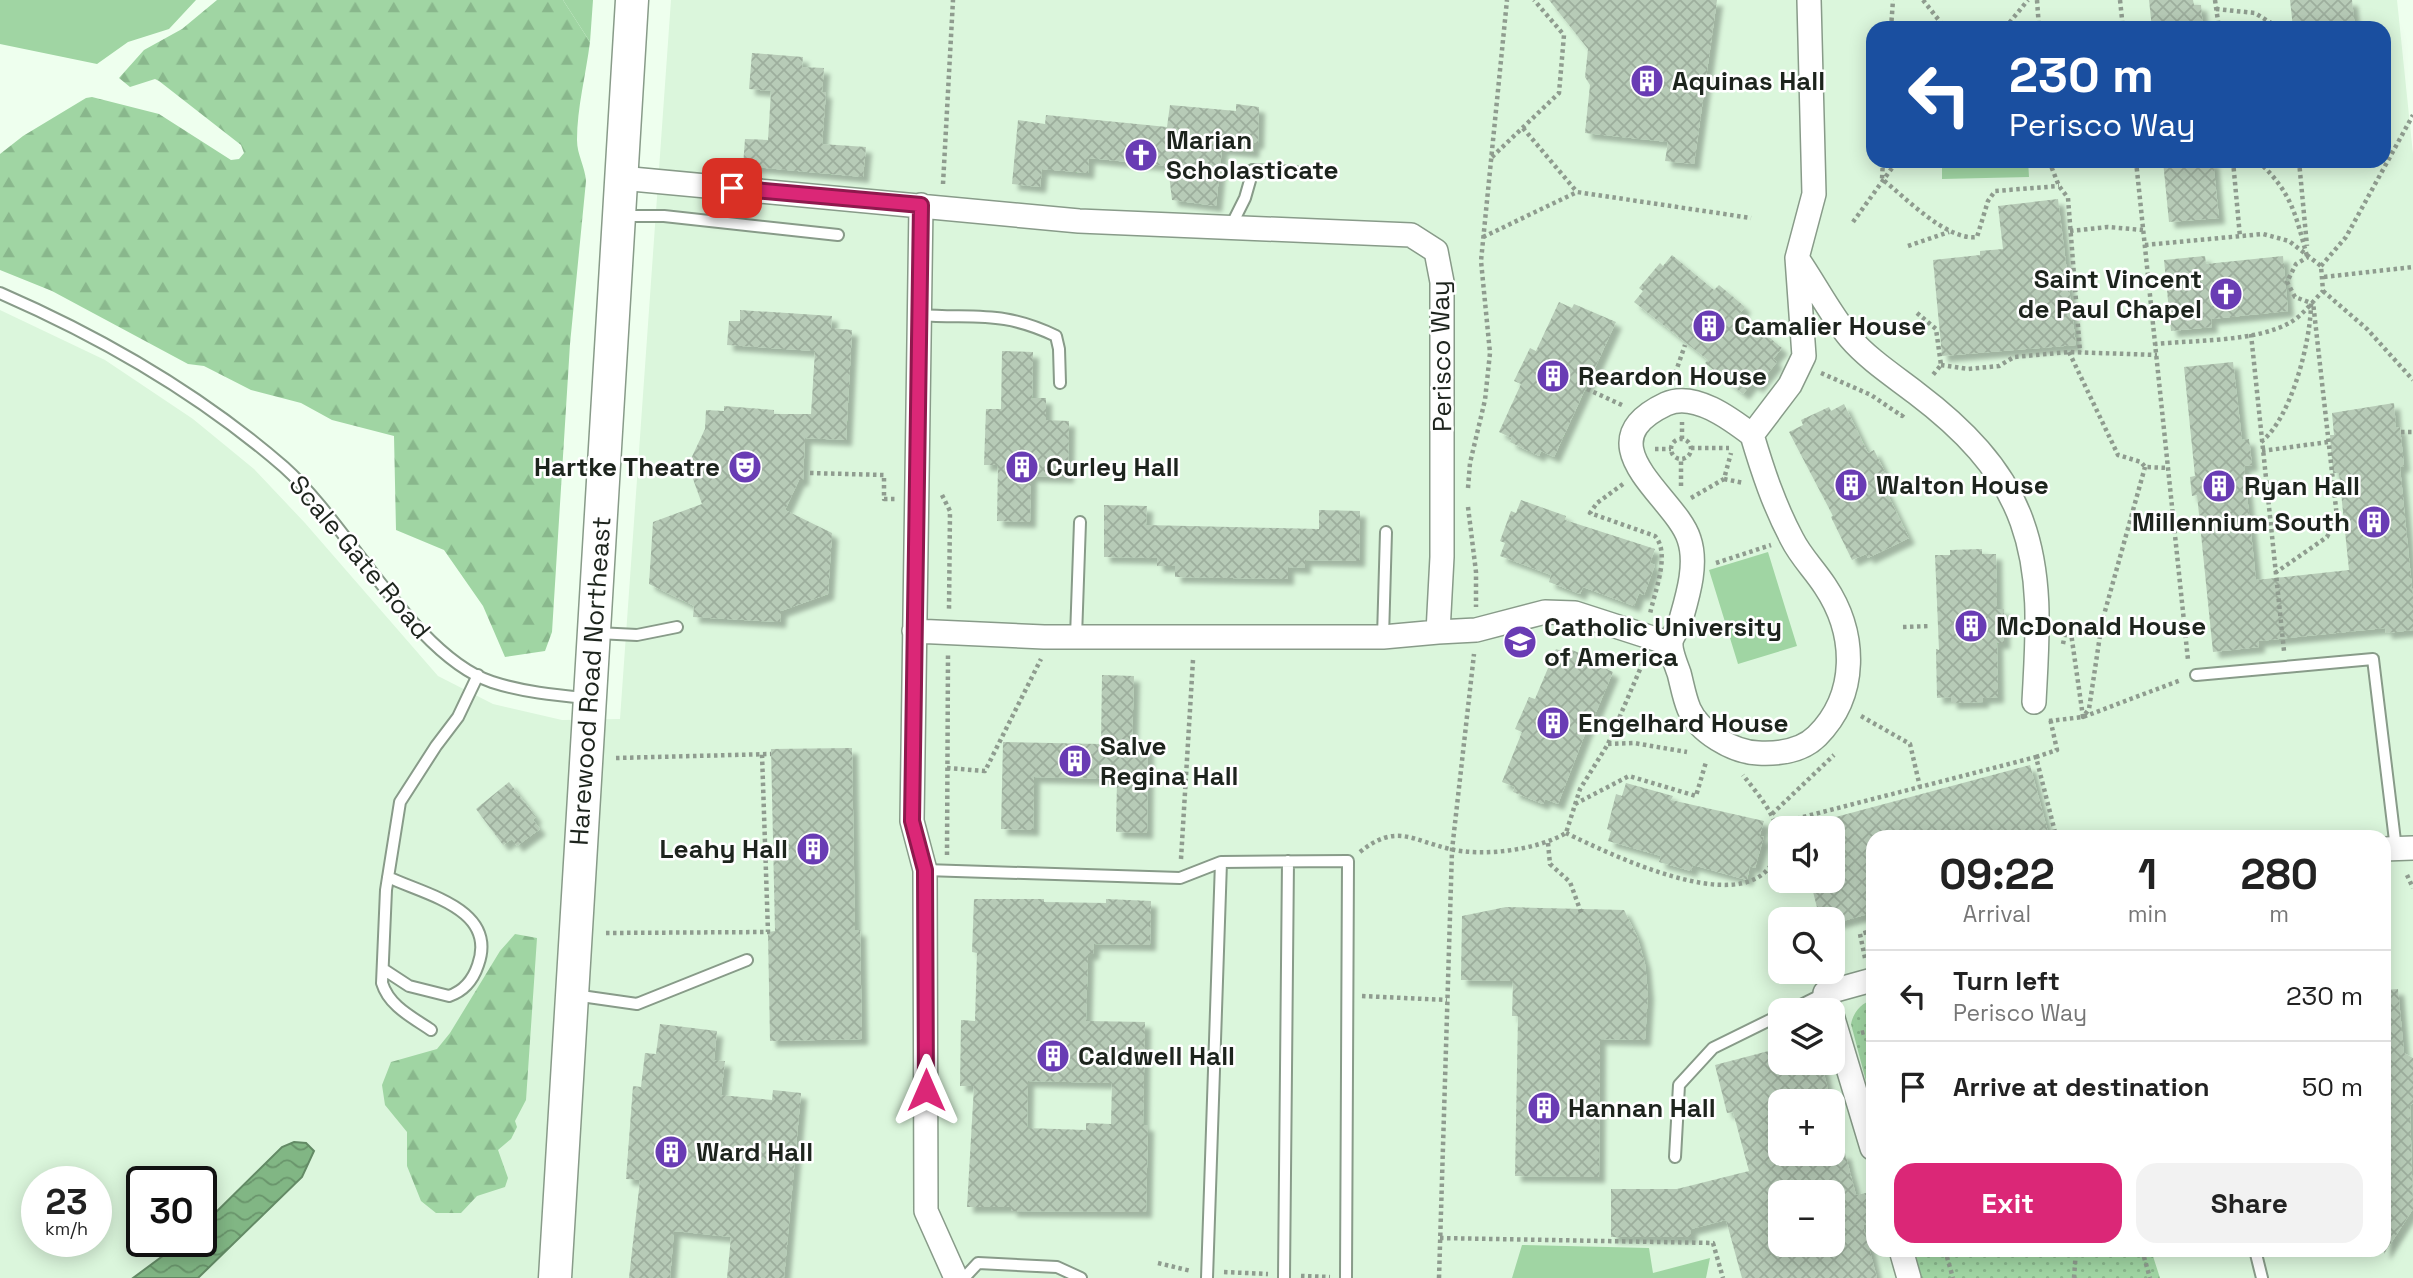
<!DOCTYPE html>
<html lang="en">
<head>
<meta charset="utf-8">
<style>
	body { margin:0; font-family:"Space Grotesk",sans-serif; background:#f2f2f2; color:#222; height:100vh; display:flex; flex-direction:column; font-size:26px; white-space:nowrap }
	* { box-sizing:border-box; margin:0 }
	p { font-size:23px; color:#767676 }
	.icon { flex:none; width:38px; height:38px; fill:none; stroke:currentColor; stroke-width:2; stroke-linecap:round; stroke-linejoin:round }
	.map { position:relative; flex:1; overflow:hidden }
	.side { position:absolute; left:1866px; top:830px; width:525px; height:427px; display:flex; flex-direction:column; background:#fff; border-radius:21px; box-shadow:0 4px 18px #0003 }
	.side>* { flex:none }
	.banner { position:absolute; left:1866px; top:21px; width:525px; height:147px; border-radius:21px; box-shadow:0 4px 18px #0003; background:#1a4fa0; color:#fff; overflow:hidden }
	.buttons { position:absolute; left:1768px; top:816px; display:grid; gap:14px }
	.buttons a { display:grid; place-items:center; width:77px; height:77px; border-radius:14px; background:#fff; box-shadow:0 4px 18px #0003; font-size:35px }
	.speed { position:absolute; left:21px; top:1166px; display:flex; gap:14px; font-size:35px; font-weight:700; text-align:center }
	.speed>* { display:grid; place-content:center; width:91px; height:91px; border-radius:50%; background:#fff; box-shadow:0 4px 18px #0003; line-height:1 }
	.speed small { font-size:18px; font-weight:400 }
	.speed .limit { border:4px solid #111; border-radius:10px; background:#fff; color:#111 }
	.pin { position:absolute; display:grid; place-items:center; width:60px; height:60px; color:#fff; margin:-30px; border-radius:14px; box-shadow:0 4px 10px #0006 }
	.me { position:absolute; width:77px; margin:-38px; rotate:0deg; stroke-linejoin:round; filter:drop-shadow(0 0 5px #0008) }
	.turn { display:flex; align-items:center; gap:24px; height:147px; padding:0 28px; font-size:32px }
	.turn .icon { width:91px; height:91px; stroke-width:2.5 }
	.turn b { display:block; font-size:49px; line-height:60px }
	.eta { display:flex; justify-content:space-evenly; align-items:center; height:119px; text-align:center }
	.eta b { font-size:42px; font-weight:700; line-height:49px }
	.action { display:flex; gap:14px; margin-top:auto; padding:14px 28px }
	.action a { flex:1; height:80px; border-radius:21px; background:#db2777; color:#fff; font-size:28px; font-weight:700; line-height:80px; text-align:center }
	.action a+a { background:#f2f2f2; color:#222 }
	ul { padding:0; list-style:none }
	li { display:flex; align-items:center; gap:21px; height:91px; padding:0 28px; border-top:2px solid #e0e0e0 }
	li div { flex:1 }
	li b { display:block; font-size:26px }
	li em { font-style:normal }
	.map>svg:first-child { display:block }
	.built { fill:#dbf6dc; fill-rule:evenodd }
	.grass { fill:#a0d5a3 }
	.forest { fill:url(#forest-firs) }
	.park { fill:url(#park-dots) }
	.water { fill:url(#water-waves); stroke:#638a65; stroke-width:2 }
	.building { fill:url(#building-cross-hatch); fill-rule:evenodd; filter:url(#shadow) }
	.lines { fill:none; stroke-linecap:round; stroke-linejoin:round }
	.lane-casing { stroke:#889b89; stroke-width:14 }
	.street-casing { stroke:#889b89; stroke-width:26 }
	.secondary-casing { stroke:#889b89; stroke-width:35 }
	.path { stroke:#8f9c8f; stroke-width:4.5; stroke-dasharray:3.5 3.5; stroke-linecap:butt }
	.lane { stroke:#fff; stroke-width:10 }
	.street { stroke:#fff; stroke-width:23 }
	.secondary { stroke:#fff; stroke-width:32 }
	.route-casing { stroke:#8e194d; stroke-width:18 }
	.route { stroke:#db2777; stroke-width:12 }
	.labels { text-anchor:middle; stroke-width:5; stroke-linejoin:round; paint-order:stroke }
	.poi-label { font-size:26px; font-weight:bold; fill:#1d241d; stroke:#fff; text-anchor:start }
	.street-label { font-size:26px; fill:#1d241d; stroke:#fff }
</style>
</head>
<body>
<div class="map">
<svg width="2413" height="1278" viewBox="0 0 2413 1278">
	<defs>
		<pattern id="forest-firs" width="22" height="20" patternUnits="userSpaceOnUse" patternTransform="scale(1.75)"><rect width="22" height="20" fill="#a0d5a3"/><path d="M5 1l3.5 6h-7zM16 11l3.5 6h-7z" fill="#89b78c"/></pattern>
		<pattern id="park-dots" width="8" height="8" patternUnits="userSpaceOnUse" patternTransform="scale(1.75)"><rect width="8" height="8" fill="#a0d5a3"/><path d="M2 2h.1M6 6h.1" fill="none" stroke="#89b78c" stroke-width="1.8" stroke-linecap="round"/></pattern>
		<pattern id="water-waves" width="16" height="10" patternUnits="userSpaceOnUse" patternTransform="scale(1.75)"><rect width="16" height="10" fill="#81b684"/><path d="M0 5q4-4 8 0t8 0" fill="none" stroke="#69946b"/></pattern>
		<pattern id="building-cross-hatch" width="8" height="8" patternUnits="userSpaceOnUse" patternTransform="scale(1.75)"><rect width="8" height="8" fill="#b7cbb7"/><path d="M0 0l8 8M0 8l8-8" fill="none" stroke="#9dae9d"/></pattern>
		<filter id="shadow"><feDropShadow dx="6" dy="6" stdDeviation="2" flood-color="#0004"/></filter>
	</defs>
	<rect width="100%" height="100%" fill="#efe"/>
	<path class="built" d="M671 0H2397L2413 154V1278H0V310L105 360 193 419 254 469 305 523 438 676 493 704 562 720 620 719ZM1872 28H2384V161H1872ZM1780 828H1832V880H1780ZM1872 836H2384V1250H1872ZM1780 919H1832V971H1780ZM1780 1010H1832V1062H1780ZM1780 1101H1832V1153H1780ZM37 1181H96V1241H37ZM142 1181H201V1241H142ZM1780 1192H1832V1244H1780Z"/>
	<path class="grass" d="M0 0H196L169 29 128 42 97 64 0 44Z
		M563 0H593L590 42Z
		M1942 161H2028L2029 177 1942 179Z
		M1768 552 1797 646 1738 664 1709 570Z
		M1522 1245 1649 1248 1653 1273 1710 1258 1706 1278H1512Z"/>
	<path class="forest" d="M217 0H563L590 42C586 74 577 108 577 140 577 155 585 166 586 181L570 344 552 632 545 651 505 657 483 606 444 550 396 530 394 436 332 420 301 403 251 390 204 366 188 364 52 291 0 270V154L23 136 86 98 92 97 159 114 231 160 239 159 244 153 241 145 159 81 155 79 130 87 119 78 144 50 182 29Z
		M515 934 537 938 526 1100 515 1121 517 1127 511 1139 498 1150 508 1178 505 1187 477 1196 461 1213H436L421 1201 407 1166V1132L385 1105 382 1085 391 1062 437 1049 450 1033 500 951Z"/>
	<path class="park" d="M1872 1000V1104L1851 1024C1853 1013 1861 1003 1872 1000Z
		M1912 1250H2151L2160 1278H1920Z"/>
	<path class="water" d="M294 1142 306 1143 314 1151 302 1177 198 1278H133L183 1241H201V1227L282 1147Z"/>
	<path class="building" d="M1549 0H1717L1694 164 1665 161 1668 142 1585 133 1590 85 1585 77 1588 49Z
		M2149 0H2193L2194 5H2201L2203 28H2152Z
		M2290 0H2352L2355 28H2293Z
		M752 53 803 57 802 67 824 68 822 92H826L822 144 866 147 863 177 743 166 745 139 768 140 771 91 749 89Z
		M1236 104 1259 107 1258 143H1254L1253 152 1222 149 1216 206 1172 200 1168 166 1089 158 1088 173 1042 169 1040 187 1012 184 1018 120 1045 124 1046 115 1167 127 1170 105 1236 111Z
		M2163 161H2213L2219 218 2169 222Z
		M2058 199 2076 345 1942 356 1933 260 1980 255V251L2003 249 1998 206Z
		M1672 255 1714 290 1719 285 1745 307 1740 313 1782 348 1773 359 1777 362 1757 387 1752 383 1743 394 1705 363 1708 360 1634 302 1643 291 1639 288 1660 263 1663 266Z
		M2205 256 2206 264 2283 256 2288 311 2211 319 2212 327 2171 331 2164 260Z
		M1559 302 1572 308 1574 304 1616 322 1554 457 1541 451 1539 456 1510 442 1512 438 1499 432 1521 384 1514 381 1530 348 1536 351Z
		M740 310 832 316 831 328 852 330 846 440 805 438 803 480H799L785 510 832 533 828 594 781 611 780 622 693 617 694 606 649 584 653 522 702 504 688 465 705 429 706 410 724 411V406L774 410V414H811L815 351 727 345 729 321H740Z
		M1002 351 1033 352 1032 398H1046V420L1069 421 1068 477 1031 476 1030 522 997 521 998 465H984L986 409H1001Z
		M2233 362 2242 440 2249 439 2252 465 2244 466 2256 580 2349 570 2339 473H2333L2330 435H2334L2332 413 2394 403 2396 428 2400 427 2404 466 2400 467 2413 598V630L2386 633 2385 628 2259 641V647L2213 652 2197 495 2192 496 2190 477 2195 476 2184 367Z
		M1844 404 1868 453 1874 450 1890 482 1883 485 1909 538 1868 558 1866 554 1852 560 1831 517 1833 516 1789 432 1803 425 1801 420 1829 407 1831 411Z
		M1521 500 1566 516 1565 520 1655 549 1650 563 1655 565 1644 595 1639 593 1634 606 1583 587 1580 594 1549 582 1551 575 1500 556 1505 543 1500 541 1511 511 1516 513Z
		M1104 505 1147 506 1146 525 1319 529V510L1360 511 1359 561 1305 560V568L1288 567V579L1175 577V566H1157V558L1104 557Z
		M1982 549V554H1996L1997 609H2004V643H1997L1998 697 1983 698V702L1951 703V697L1937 698 1936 649 1939 650 1935 555H1950V550Z
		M1556 649 1570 654 1572 650 1602 662 1600 666 1613 672 1594 717 1592 716 1558 804 1545 799 1543 804 1513 792 1515 787 1502 782 1522 732 1515 729 1529 697 1535 699Z
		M1102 675 1134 676 1132 745 1148 746 1147 833 1116 832 1117 779 1034 777 1033 830 1001 829 1003 742 1101 744Z
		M852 748 855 930H860L862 1039 770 1041 768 932 775 931 771 749Z
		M2030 765 2049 836H1872V913L1832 924V919H1820L1810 880H1832V818Z
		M509 782 536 817 533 820 540 829 517 846 512 839 503 845 476 809Z
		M1626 783 1673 796 1671 800 1764 821 1759 838 1764 836 1755 868 1750 866 1747 880 1693 865 1691 871 1659 862 1661 856 1608 841 1611 831 1607 829 1616 794 1622 796Z
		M974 899H1044V902L1106 903V899L1151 901 1150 945 1094 944 1093 954H1088L1086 1021 1145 1022 1143 1125H1148L1146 1212 1011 1211V1207H967L974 1086H960L961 1020 975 1021 977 953 972 952ZM1028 1081 1112 1083 1111 1124 1086 1123V1130L1027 1128Z
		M1506 907 1624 910 1637 936 1645 964 1648 994 1645 1040 1600 1039 1599 1177 1515 1176 1518 1016H1512L1513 981 1461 980 1462 916Z
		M2398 989 2404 1053 2413 1058V1103L2410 1105 2413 1209 2384 1254V990Z
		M660 1024 717 1031 714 1060 725 1061 721 1095 772 1100 773 1090 801 1093 784 1278H727L731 1237 674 1231 670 1278H629L640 1180 626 1179 633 1086 641 1087 645 1053 656 1054Z
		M1780 1048V1062H1821L1831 1101H1780V1153H1845L1856 1195 1866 1193 1872 1216V1223L1863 1225 1877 1278H1742L1726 1220 1691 1229V1237H1611V1189H1677L1749 1171 1733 1112 1727 1113 1715 1065ZM1780 1192H1832V1244H1780Z"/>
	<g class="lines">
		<defs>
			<path id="lane" d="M621 216H664L838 235
				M1230 228 1245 198 1253 170 1296 172
				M0 293C101 337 201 395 284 467 348 524 414 656 492 682 523 692 554 695 586 698
				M919 315C975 319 1002 310 1056 336L1059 349 1060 383
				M597 633 637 635 677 627
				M1076 637 1080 522
				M1383 637 1386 532
				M2196 675 2373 659 2396 849
				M925 870 1180 878 1221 862 1348 861 1346 1278
				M383 969 409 986 449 996C464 991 473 980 478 965 498 909 426 895 388 877
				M574 995 637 1004 747 960
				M1791 1010 1825 993
				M431 1030C412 1017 389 1006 382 983L386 890 400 802 436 746 458 717 478 675
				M1675 1157 1679 1085 1713 1048 1780 1015
				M2255 1250 2262 1278
				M964 1278 978 1263 1057 1267 1081 1278
				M1207 1278 1221 862
				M1284 1278 1288 861"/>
			<path id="street" d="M1809 0 1814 194 1797 258C1815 284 1830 314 1850 338 1868 359 1894 376 1916 393 1961 427 2003 468 2022 522 2043 580 2037 642 2034 702
				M621 178 1079 221 1411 235 1436 251 1442 282V557L1438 632 1383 637H1044L914 631
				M921 205 912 821 925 870 926 1211 956 1278
				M1752 435C1731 419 1694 391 1666 404 1581 444 1676 497 1689 539 1698 565 1687 598 1680 623 1678 629 1672 636 1671 642 1670 650 1676 665 1679 673 1682 684 1684 697 1689 709 1699 732 1733 752 1758 753 1778 754 1801 752 1817 736 1858 695 1857 634 1825 586 1814 569 1801 557 1792 539 1774 505 1763 472 1752 435L1790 385 1804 356 1797 258
				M1438 632 1476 630 1545 612 1575 613 1671 644
				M2384 849 2413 848
				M1830 1010 1825 993 1872 980
				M1832 1015 1872 1148
				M1901 1250 1909 1278"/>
			<path id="secondary" d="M555 1278 632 0"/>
		</defs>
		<use href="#lane" class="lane-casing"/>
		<use href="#street" class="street-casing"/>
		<use href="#secondary" class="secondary-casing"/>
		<path class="path" d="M1923 0 1945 28
			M2037 0 2039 28
			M2120 0 2123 28
			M2215 0 2219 28
			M2216 9 2255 13 2279 28
			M1891 28 1893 0
			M2005 28 2028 0
			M1523 128 1577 192
			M1492 157 1559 93 1564 35 1534 0
			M1883 161 1882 179C1906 198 1947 241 1977 237L1988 201 1995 191 2059 186
			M2049 161 2059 186 2068 198 2080 352
			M2136 161 2188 660
			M2233 161 2240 237
			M2258 161C2292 193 2295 213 2307 256
			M2299 161 2307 246
			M943 184 953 0
			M1853 222 1897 161
			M2070 231 2108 227 2143 230
			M1483 237 1577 192 1751 218
			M2145 245 2263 234 2289 241 2321 266 2323 291C2313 301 2303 315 2291 322 2257 342 2195 340 2155 344
			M1908 246 1949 232
			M2321 266 2346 237 2413 115
			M2324 277 2413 267
			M2323 291 2367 329 2413 380
			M1917 313 1936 329 1941 365 1932 376
			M2251 334 2284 651
			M2069 352 2118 455 2141 462 2145 467 2168 468
			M1941 365 1968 369 1999 366 2014 357 2069 352 2157 355
			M1821 373 1871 395 1902 416 1905 412
			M1673 380 1685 345
			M1587 389 1624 406
			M2401 432H2413
			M1671 449a10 10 0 1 1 20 0a10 10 0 1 1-20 0Z
			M1682 439V422
			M2261 442C2291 419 2311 341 2311 303L2295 297 2287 282 2296 264 2308 257
			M1691 448H1729
			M1655 449H1671
			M2262 451 2328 442
			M810 473 884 475V499H896
			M1724 479 1744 483
			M1623 484 1597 503 1590 513 1655 536C1671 554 1654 593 1650 614
			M1681 486V459
			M1468 488 1470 463 1485 400 1490 353 1481 261 1507 0
			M942 495 950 511 949 610
			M1691 498 1724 479 1731 453
			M1468 507 1476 572V607
			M1716 563 1771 545
			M2275 573 2327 537 2337 517 2313 302
			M1903 627 1931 626
			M2063 644 2065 634 2071 633 2083 717 2089 709 2102 622 2145 467
			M1861 716 1910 744 1920 787
			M2049 721 2083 717 2181 680
			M1608 744 1634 743 1687 752
			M2036 757 2057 750 2050 718
			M616 758 771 754
			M947 768 985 771 1041 659
			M1575 804 1629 776 1696 796 1706 762
			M1772 814 1834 755
			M1776 824 2036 757 2056 836
			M1566 833C1608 853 1737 917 1771 865 1793 832 1762 800 1743 775
			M1548 843 1550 864 1570 882 1582 915
			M1360 852C1396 823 1411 840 1450 849 1483 857 1537 850 1566 833L1580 789 1608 744 1644 660
			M947 855 948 654
			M1181 859 1193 660
			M2407 875 2413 888
			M606 933 768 932 762 754
			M1865 958 1860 934 1872 931
			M1362 996 1447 1000
			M1861 1033 1872 1030
			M1440 1238 1713 1243 1723 1278
			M1945 1250 1953 1278
			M2142 1250 2150 1278
			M1158 1263 1191 1271
			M1224 1272 1268 1274
			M1301 1276 1330 1277
			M1439 1278 1452 850 1474 654
			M2074 1278 2076 1250"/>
		<use href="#lane" class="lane"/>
		<use href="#street" class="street"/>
		<use href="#secondary" class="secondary"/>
	</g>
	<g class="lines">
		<defs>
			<path id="route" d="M732 188 921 205 912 821 925 870 926 1090"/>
		</defs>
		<use href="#route" class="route-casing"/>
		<use href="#route" class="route"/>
	</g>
	<defs>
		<symbol id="building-disc" viewBox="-11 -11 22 22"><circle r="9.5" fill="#693cb4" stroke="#fff"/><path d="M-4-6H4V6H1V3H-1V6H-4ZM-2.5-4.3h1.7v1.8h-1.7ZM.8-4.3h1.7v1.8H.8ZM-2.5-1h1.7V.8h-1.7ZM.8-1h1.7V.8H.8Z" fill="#fff"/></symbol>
		<symbol id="church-disc" viewBox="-11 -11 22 22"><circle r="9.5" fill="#693cb4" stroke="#fff"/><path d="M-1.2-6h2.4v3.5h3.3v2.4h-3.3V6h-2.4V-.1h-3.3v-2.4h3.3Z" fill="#fff"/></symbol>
		<symbol id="theatre-disc" viewBox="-11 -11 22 22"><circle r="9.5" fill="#693cb4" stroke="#fff"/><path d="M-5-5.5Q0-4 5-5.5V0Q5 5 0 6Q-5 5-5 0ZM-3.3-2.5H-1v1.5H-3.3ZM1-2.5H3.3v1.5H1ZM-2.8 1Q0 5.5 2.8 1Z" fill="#fff"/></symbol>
		<symbol id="university-disc" viewBox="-11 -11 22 22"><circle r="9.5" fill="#693cb4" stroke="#fff"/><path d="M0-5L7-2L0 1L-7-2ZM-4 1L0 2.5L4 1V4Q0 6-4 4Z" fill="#fff"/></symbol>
	</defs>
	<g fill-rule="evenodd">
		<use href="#building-disc" x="1628" y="62" width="38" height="38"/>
		<use href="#church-disc" x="1122" y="136" width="38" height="38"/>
		<use href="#church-disc" x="2207" y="275" width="38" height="38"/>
		<use href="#building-disc" x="1690" y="307" width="38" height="38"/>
		<use href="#building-disc" x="1534" y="357" width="38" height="38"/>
		<use href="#theatre-disc" x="726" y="448" width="38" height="38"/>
		<use href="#building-disc" x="1003" y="448" width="38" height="38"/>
		<use href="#building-disc" x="1832" y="466" width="38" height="38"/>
		<use href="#building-disc" x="2200" y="467" width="38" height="38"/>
		<use href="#building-disc" x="2355" y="503" width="38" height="38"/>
		<use href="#building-disc" x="1952" y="607" width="38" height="38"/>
		<use href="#university-disc" x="1501" y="623" width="38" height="38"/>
		<use href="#building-disc" x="1534" y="704" width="38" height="38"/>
		<use href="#building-disc" x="1056" y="742" width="38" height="38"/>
		<use href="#building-disc" x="794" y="830" width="38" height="38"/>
		<use href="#building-disc" x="1034" y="1037" width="38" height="38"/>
		<use href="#building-disc" x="1525" y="1089" width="38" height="38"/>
		<use href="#building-disc" x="652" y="1133" width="38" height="38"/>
	</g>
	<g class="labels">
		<g class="poi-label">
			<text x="1672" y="90">Aquinas Hall</text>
			<text x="1166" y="149">Marian<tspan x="1166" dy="30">Scholasticate</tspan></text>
			<text x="2202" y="288" text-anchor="end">Saint Vincent<tspan x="2202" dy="30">de Paul Chapel</tspan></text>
			<text x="1734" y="335">Camalier House</text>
			<text x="1578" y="385">Reardon House</text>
			<text x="720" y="476" text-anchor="end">Hartke Theatre</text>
			<text x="1046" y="476">Curley Hall</text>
			<text x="1876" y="494">Walton House</text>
			<text x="2244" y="495">Ryan Hall</text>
			<text x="2350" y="531" text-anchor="end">Millennium South</text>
			<text x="1996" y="635">McDonald House</text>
			<text x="1544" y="636">Catholic University<tspan x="1544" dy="30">of America</tspan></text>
			<text x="1578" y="732">Engelhard House</text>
			<text x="1100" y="755">Salve<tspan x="1100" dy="30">Regina Hall</tspan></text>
			<text x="788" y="858" text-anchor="end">Leahy Hall</text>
			<text x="1078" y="1065">Caldwell Hall</text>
			<text x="1568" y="1117">Hannan Hall</text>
			<text x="696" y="1161">Ward Hall</text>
		</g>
		<g class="street-label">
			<text transform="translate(1441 356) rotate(-91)" y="9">Perisco Way</text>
			<text transform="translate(360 557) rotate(50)" y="9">Scale Gate Road</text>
			<text transform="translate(590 681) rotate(-86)" y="9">Harewood Road Northeast</text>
		</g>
	</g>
</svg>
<div class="buttons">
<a><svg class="icon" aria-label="sound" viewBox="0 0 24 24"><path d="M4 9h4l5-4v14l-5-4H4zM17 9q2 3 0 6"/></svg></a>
<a><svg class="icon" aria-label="search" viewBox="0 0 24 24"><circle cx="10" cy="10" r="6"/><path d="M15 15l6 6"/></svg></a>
<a><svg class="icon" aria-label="layers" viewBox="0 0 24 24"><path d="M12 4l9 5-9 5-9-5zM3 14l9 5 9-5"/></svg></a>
<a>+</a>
<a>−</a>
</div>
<div class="speed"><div>23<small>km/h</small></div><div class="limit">30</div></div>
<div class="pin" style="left:732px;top:188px;background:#d93025"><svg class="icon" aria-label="arrive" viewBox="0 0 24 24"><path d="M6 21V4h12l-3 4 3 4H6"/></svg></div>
<svg class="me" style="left:926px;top:1090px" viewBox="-20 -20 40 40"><path d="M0-17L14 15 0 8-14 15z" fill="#db2777" stroke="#fff" stroke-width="4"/></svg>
<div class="banner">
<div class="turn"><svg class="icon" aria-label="left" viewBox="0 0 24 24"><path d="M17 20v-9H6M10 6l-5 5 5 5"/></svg><div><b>230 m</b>Perisco Way</div></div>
</div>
<section class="side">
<div class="eta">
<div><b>09:22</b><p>Arrival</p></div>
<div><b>1</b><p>min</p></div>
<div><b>280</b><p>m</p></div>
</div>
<ul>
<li><svg class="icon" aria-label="left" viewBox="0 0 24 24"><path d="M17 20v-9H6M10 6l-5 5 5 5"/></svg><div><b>Turn left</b><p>Perisco Way</p></div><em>230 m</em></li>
<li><svg class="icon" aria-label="arrive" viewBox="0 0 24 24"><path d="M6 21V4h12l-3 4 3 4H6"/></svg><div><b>Arrive at destination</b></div><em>50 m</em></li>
</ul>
<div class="action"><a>Exit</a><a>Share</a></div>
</section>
</div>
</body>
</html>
